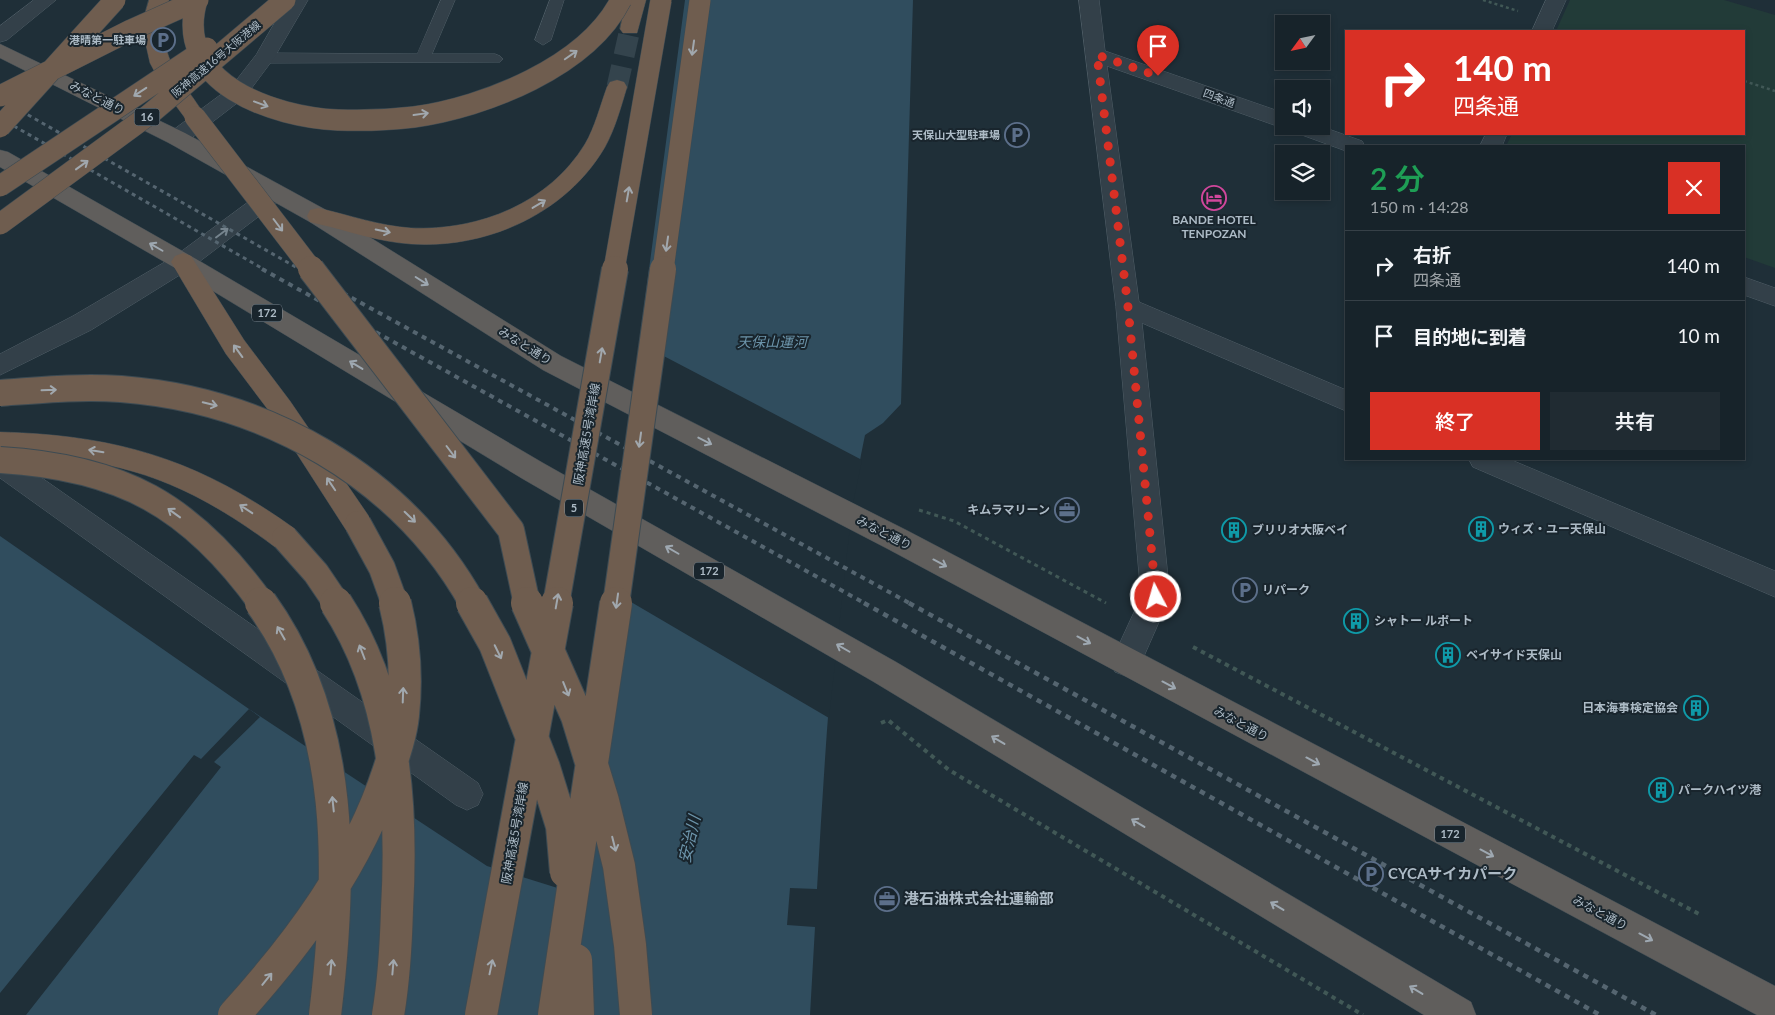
<!DOCTYPE html>
<html lang="ja">
<head>
<meta charset="utf-8">
<style>
	body { margin:0; font-family:Lato,"Noto Sans JP",sans-serif; background:#202b32; color:#f1f3f6; height:100vh; display:flex; flex-direction:column; font-size:19px; white-space:nowrap }
	* { box-sizing:border-box; margin:0 }
	p { font-size:16px; color:#9ea4a8 }
	.icon { flex:none; width:28px; height:28px; fill:none; stroke:currentColor; stroke-width:2; stroke-linecap:round; stroke-linejoin:round }
	.map { position:relative; flex:1; overflow:hidden }
	.side { position:absolute; left:1345px; top:145px; width:400px; height:315px; display:flex; flex-direction:column; background:#17232a; border-radius:0px; box-shadow:0 2px 8px #0003,0 0 0 1px #364047 }
	.side>* { flex:none }
	.guide { position:absolute; left:1345px; top:30px; width:400px; height:105px; border-radius:0px; box-shadow:0 2px 8px #0003,0 0 0 1px #364047; background:#d93025; color:#fff; overflow:hidden }
	.needle { width:32px; rotate:237deg }
	.controls { position:absolute; left:1275px; top:15px; display:grid; gap:10px }
	.controls a { display:grid; place-items:center; width:55px; height:55px; border-radius:0px; background:#17232a; box-shadow:0 2px 8px #0003,0 0 0 1px #364047; font-size:25px }
	.pin { position:absolute; display:grid; place-items:center; width:42px; height:42px; color:#fff; margin:-51px -21px; border-radius:50% 50% 50% 0; rotate:-45deg; box-shadow:0 0 5px #0007 }
	.pin .icon { rotate:45deg }
	.me { position:absolute; width:55px; margin:-28px; rotate:354deg; stroke-linejoin:round; filter:drop-shadow(0 0 4px #0008) }
	.turn { display:flex; align-items:center; gap:18px; height:105px; padding:0 25px; font-size:22px }
	.turn .icon { width:65px; height:65px; stroke-width:2.5 }
	.turn b { display:block; font-size:35px; line-height:42px }
	.round { display:grid; place-items:center; flex:none; width:52px; height:52px; border-radius:0px; background:#202b32 }
	.headline { display:flex; align-items:center; justify-content:space-between; height:85px; padding:0 25px }
	h1 { font-size:30px; font-weight:600; line-height:38px; color:#1e9e55 }
	.primary-button { display:flex; gap:10px; margin-top:auto; padding:10px 25px }
	.primary-button a { flex:1; height:58px; border-radius:0px; background:#d93025; color:#fff; font-size:20px; font-weight:600; line-height:58px; text-align:center }
	.primary-button a+a { background:#202b32; color:#f1f3f6 }
	ul { padding:0; list-style:none }
	li { display:flex; align-items:center; gap:15px; height:70px; padding:0 25px; border-top:1px solid #364047 }
	li div { flex:1 }
	li b { display:block; font-size:19px }
	li em { font-style:normal }
	.map>svg:first-child { display:block }
	.green { fill:#223b38 }
	.water { fill:#304d5e }
	.pier { fill:#1f2f38 }
	.lines { fill:none; stroke-linecap:round; stroke-linejoin:round }
	.motorway-tunnel { stroke:#34444d; stroke-width:21; stroke-dasharray:21 11; stroke-linecap:butt }
	.service-casing { stroke:#505e67; stroke-width:1 }
	.minor-casing { stroke:#505e67; stroke-width:1 }
	.tertiary-casing { stroke:#505e67; stroke-width:1 }
	.trunk-casing { stroke:#3d4b53; stroke-width:1 }
	.motorway-casing { stroke:#3d4b53; stroke-width:1 }
	.path-far2 { stroke:#415856; stroke-width:2.5; stroke-dasharray:3 3; stroke-linecap:butt }
	.path-far1 { stroke:#415856; stroke-width:3; stroke-dasharray:4 4; stroke-linecap:butt }
	.path { stroke:#415856; stroke-width:4; stroke-dasharray:4.5 4.5; stroke-linecap:butt }
	.service { fill:#334049; fill-rule:evenodd }
	.minor { fill:#334049; fill-rule:evenodd }
	.tertiary { fill:#334049; fill-rule:evenodd }
	.trunk { fill:#605e5c; fill-rule:evenodd }
	.motorway { fill:#6f5d4f; fill-rule:evenodd }
	.rail-far2 { stroke:#556570; stroke-width:3; stroke-dasharray:4 4; stroke-linecap:butt }
	.rail-far1 { stroke:#556570; stroke-width:4; stroke-dasharray:5 5; stroke-linecap:butt }
	.rail { stroke:#556570; stroke-width:4.5; stroke-dasharray:5.5 5.5; stroke-linecap:butt }
	.motorway-bridge-far2-casing { stroke:#3d4b53; stroke-width:22; stroke-linecap:butt }
	.motorway-bridge-far1-casing { stroke:#3d4b53; stroke-width:28; stroke-linecap:butt }
	.motorway-bridge-casing { stroke:#3d4b53; stroke-width:34; stroke-linecap:butt }
	.motorway-bridge-far2 { stroke:#6f5d4f; stroke-width:21 }
	.motorway-bridge-far1 { stroke:#6f5d4f; stroke-width:26 }
	.motorway-bridge { stroke:#6f5d4f; stroke-width:32 }
	.oneway { stroke:#a1a8ae }
	.oneway2 { stroke:#76848e }
	.oneway3 { stroke:#9ea8b1 }
	.route { stroke:#d93025; stroke-width:9; stroke-dasharray:0 16.2 }
	.labels { text-anchor:middle; stroke-width:4; stroke-linejoin:round; paint-order:stroke }
	.far-poi-label { font-size:11px; font-weight:bold; fill:#adbbc6; stroke:#19252d; text-anchor:end }
	.far-street-label { font-size:11px; fill:#adbbc6; stroke:#19252d }
	.shield { fill:#19252d; stroke:#818e98; stroke-width:1 }
	.shield-label { font-size:11px; font-weight:bold; fill:#adbbc6 }
	.street-label { font-size:12px; fill:#adbbc6; stroke:#19252d }
	.poi-label { font-size:12px; font-weight:bold; fill:#adbbc6; stroke:#19252d; text-anchor:start }
	.water-label { font-size:14px; font-style:italic; fill:#6c94aa; stroke:#19252d }
	.near-poi-label { font-size:15px; font-weight:bold; fill:#adbbc6; stroke:#19252d; text-anchor:start }
	.near-water-label { font-size:16px; font-style:italic; fill:#6c94aa; stroke:#19252d }
</style>
</head>
<body>
<div class="map">
<svg width="1775" height="1015" viewBox="0 0 1775 1015">
	<rect width="100%" height="100%" fill="#1f2f38"/>
	<path class="green" d="M1570 0H1724L1775 15V268L1744 257V146H1506L1512 134H1744V31H1556Z"/>
	<path class="water" d="M685 0H913L901 404 883 423 865 435C834 584 826 737 817 889L790 888 787 925 815 927 810 1015H0V536L249 709 487 866 580 895 639 344Z"/>
	<path class="pier" d="M637 342 862 460 852 508 829 718 614 592Z
		M249 709 260 717 214 762 221 767 26 1015H0V993L194 755 201 759Z"/>
	<g class="lines">
		<path class="motorway-tunnel" d="M617 87 630 29"/>
		<defs>
			<path id="service" d="M441 0H455L432 54H495L500 56 503 59 500 62 264 63 256 58 264 53 417 54Z
				M550 0H564L551 40 543 45 535 40Z"/>
			<path id="minor" d="M1546 0H1566L1552 31H1532Z
				M1486 134H1507L1502 146H1480Z
				M183 253 191 256 195 262 191 268 91 330 0 375V354L73 316 175 256Z
				M0 452 9 455 478 783 483 794 478 805 467 810 456 805 0 478Z"/>
			<path id="tertiary" d="M34 0H56L7 40 0 42V26Z
				M288 0H308L274 58 245 97 185 143 177 145 169 143 166 138 169 133 231 87 256 55Z
				M1079 0H1099L1105 51 1284 113V126H1320L1362 141 1365 146H1346V151L1291 131 1288 127 1277 126 1107 66 1139 302 1346 390V411L1142 323 1170 597 1137 672 1126 676 1115 672 1111 662 1141 597 1116 307Z
				M275 185 283 188 286 193 283 198 191 268 183 271 175 268 171 262 175 256 267 188Z
				M1744 277 1775 288V306L1744 295Z
				M1469 459H1509L1775 571V597L1473 467Z"/>
			<path id="trunk" d="M0 44 185 133 326 210 561 356 908 531 1775 986V1015H1757L888 549 543 370 310 222 169 143 0 58Z
				M0 150 8 152 191 256 543 463 896 662 1471 1002 1476 1015H1424L874 682 523 479 175 268 0 167Z"/>
			<path id="motorway" d="M149 0H169C153 54 179 75 206 117L202 122 195 124 188 122 165 91 150 63 143 32 144 17Z
				M626 0H646L637 33H623L620 29Z
				M617 80 624 82 627 87C621 107 615 129 605 147 566 214 486 249 411 244 379 242 349 231 318 224L310 222 307 216 310 210 318 208C349 215 380 226 411 228 479 231 549 203 585 144 595 127 600 106 607 87L610 82Z
				M183 253 191 256 244 340 290 401 368 515 372 524 368 533 358 536 348 533 272 415 226 354 171 262 175 256Z
				M0 432C118 435 199 460 295 529L299 538 295 547 285 550 275 547C181 477 116 457 0 454Z"/>
		</defs>
		<use href="#service" class="service-casing"/>
		<use href="#minor" class="minor-casing"/>
		<use href="#tertiary" class="tertiary-casing"/>
		<use href="#trunk" class="trunk-casing"/>
		<use href="#motorway" class="motorway-casing"/>
		<path class="path-far2" d="M1483 0 1518 11
			M1744 81 1775 91"/>
		<path class="path-far1" d="M919 510 954 521 1106 603"/>
		<path class="path" d="M1193 647 1701 915
			M881 723 888 720 949 770 1363 1015"/>
		<use href="#service" class="service"/>
		<use href="#minor" class="minor"/>
		<use href="#tertiary" class="tertiary"/>
		<use href="#trunk" class="trunk"/>
		<use href="#motorway" class="motorway"/>
		<path class="rail-far2" d="M0 99 301 270
			M0 118 265 270"/>
		<path class="rail-far1" d="M262 269 866 604
			M299 269 911 604"/>
		<path class="rail" d="M864 603 1600 1015
			M909 603 1656 1015"/>
		<defs>
			<path id="motorway-bridge-far2" d="M197 0C172 84 274 117 338 120 364 121 389 120 414 117 485 107 587 67 621 0
				M0 96 131 30 198 0
				M195 117 312 270
				M0 127 115 0
				M0 186 207 48
				M0 224 150 114 285 0
				M614 270 661 0
				M663 270 700 0"/>
			<path id="motorway-bridge-far1" d="M311 269 511 530 527 604
				M0 393C40 390 80 386 121 389 265 400 402 476 473 604
				M0 460C121 467 191 505 262 604
				M358 524 382 568 395 604
				M285 538 316 573 337 604
				M556 604 615 269
				M616 604 663 269"/>
			<path id="motorway-bridge" d="M261 603C347 722 342 876 325 1015
				M336 603C395 693 403 804 397 909 396 945 394 980 388 1015
				M472 603 495 644 544 768 562 826 566 872
				M527 603 577 716 603 801 619 866 630 945 636 1015
				M576 960 578 1015
				M234 1015C299 943 358 864 389 770 395 752 401 734 403 715 407 678 404 639 395 603
				M481 1015 557 603
				M554 1015 616 603"/>
		</defs>
		<use href="#motorway-bridge-far2" class="motorway-bridge-far2-casing"/>
		<use href="#motorway-bridge-far1" class="motorway-bridge-far1-casing"/>
		<use href="#motorway-bridge" class="motorway-bridge-casing"/>
		<use href="#motorway-bridge-far2" class="motorway-bridge-far2"/>
		<use href="#motorway-bridge-far1" class="motorway-bridge-far1"/>
		<use href="#motorway-bridge" class="motorway-bridge"/>
	</g>
	<defs><path id="oneway-shaft" d="M-6 0H5M1.5-3L5.5 0L1.5 3" fill="none" stroke-width="1.6" stroke-linecap="round" stroke-linejoin="round" transform="scale(1.25)"/></defs>
	<g class="oneway">
		<use href="#oneway-shaft" transform="translate(693 48) rotate(98)"/>
		<use href="#oneway-shaft" transform="translate(571 55) rotate(-35)"/>
		<use href="#oneway-shaft" transform="translate(140 92) rotate(147)"/>
		<use href="#oneway-shaft" transform="translate(261 104) rotate(20)"/>
		<use href="#oneway-shaft" transform="translate(421 114) rotate(-8)"/>
		<use href="#oneway-shaft" transform="translate(82 165) rotate(-36)"/>
		<use href="#oneway-shaft" transform="translate(628 194) rotate(-80)"/>
		<use href="#oneway-shaft" transform="translate(539 204) rotate(-31)"/>
		<use href="#oneway-shaft" transform="translate(278 225) rotate(53)"/>
		<use href="#oneway-shaft" transform="translate(383 231) rotate(12)"/>
		<use href="#oneway-shaft" transform="translate(667 244) rotate(98)"/>
		<use href="#oneway-shaft" transform="translate(238 351) rotate(-126)"/>
		<use href="#oneway-shaft" transform="translate(601 355) rotate(-80)"/>
		<use href="#oneway-shaft" transform="translate(49 390) rotate(-2)"/>
		<use href="#oneway-shaft" transform="translate(210 404) rotate(14)"/>
		<use href="#oneway-shaft" transform="translate(640 440) rotate(98)"/>
		<use href="#oneway-shaft" transform="translate(96 451) rotate(-171)"/>
		<use href="#oneway-shaft" transform="translate(451 452) rotate(53)"/>
		<use href="#oneway-shaft" transform="translate(331 484) rotate(-124)"/>
		<use href="#oneway-shaft" transform="translate(246 509) rotate(-147)"/>
		<use href="#oneway-shaft" transform="translate(174 513) rotate(-144)"/>
		<use href="#oneway-shaft" transform="translate(410 517) rotate(44)"/>
		<use href="#oneway-shaft" transform="translate(557 601) rotate(-80)"/>
		<use href="#oneway-shaft" transform="translate(617 601) rotate(98)"/>
		<use href="#oneway-shaft" transform="translate(281 633) rotate(-120)"/>
		<use href="#oneway-shaft" transform="translate(362 652) rotate(-111)"/>
		<use href="#oneway-shaft" transform="translate(498 652) rotate(64)"/>
		<use href="#oneway-shaft" transform="translate(566 689) rotate(68)"/>
		<use href="#oneway-shaft" transform="translate(403 695) rotate(-88)"/>
		<use href="#oneway-shaft" transform="translate(333 804) rotate(-96)"/>
		<use href="#oneway-shaft" transform="translate(614 844) rotate(76)"/>
		<use href="#oneway-shaft" transform="translate(331 967) rotate(-85)"/>
		<use href="#oneway-shaft" transform="translate(393 967) rotate(-85)"/>
		<use href="#oneway-shaft" transform="translate(491 967) rotate(-78)"/>
		<use href="#oneway-shaft" transform="translate(267 979) rotate(-51)"/>
	</g>
	<use class="oneway2" href="#oneway-shaft" transform="translate(222 233) rotate(-37)"/>
	<g class="oneway3">
		<use href="#oneway-shaft" transform="translate(156 247) rotate(-150)"/>
		<use href="#oneway-shaft" transform="translate(422 281) rotate(32)"/>
		<use href="#oneway-shaft" transform="translate(356 365) rotate(-149)"/>
		<use href="#oneway-shaft" transform="translate(705 441) rotate(27)"/>
		<use href="#oneway-shaft" transform="translate(672 550) rotate(-150)"/>
		<use href="#oneway-shaft" transform="translate(940 563) rotate(28)"/>
		<use href="#oneway-shaft" transform="translate(1084 640) rotate(28)"/>
		<use href="#oneway-shaft" transform="translate(843 648) rotate(-150)"/>
		<use href="#oneway-shaft" transform="translate(1169 685) rotate(28)"/>
		<use href="#oneway-shaft" transform="translate(998 740) rotate(-149)"/>
		<use href="#oneway-shaft" transform="translate(1313 761) rotate(28)"/>
		<use href="#oneway-shaft" transform="translate(1138 823) rotate(-149)"/>
		<use href="#oneway-shaft" transform="translate(1487 853) rotate(28)"/>
		<use href="#oneway-shaft" transform="translate(1277 906) rotate(-149)"/>
		<use href="#oneway-shaft" transform="translate(1646 937) rotate(28)"/>
		<use href="#oneway-shaft" transform="translate(1416 990) rotate(-149)"/>
	</g>
	<g class="lines">
		<path class="route" d="M1156 597 1128 307 1097 55 1158 76"/>
	</g>
	<defs>
		<symbol id="parking-ring" viewBox="-11 -11 22 22"><circle r="9.5" fill="#19252d" stroke="#5c6f8a" stroke-width="1.5"/><path d="M-3.5-5.5H1a3.5 3.5 0 0 1 0 7H-1V5.5H-3.5ZM-1-3.4V-.6H.8a1.4 1.4 0 0 0 0-2.8Z" fill="#5c6f8a"/></symbol>
		<symbol id="hotel-ring" viewBox="-11 -11 22 22"><circle r="9.5" fill="#19252d" stroke="#d1479c" stroke-width="1.5"/><path d="M-6-4.5h1.5V1H6V5H4.5V3h-9V5H-6ZM-4 0a1.8 1.8 0 1 1 3.6 0ZM.5 0V-2.5h3Q6-2.5 6 0Z" fill="#d1479c"/></symbol>
		<symbol id="office-ring" viewBox="-11 -11 22 22"><circle r="9.5" fill="#19252d" stroke="#5c6f8a" stroke-width="1.5"/><path d="M-6-3h4V-5.5h4V-3h4V5H-6ZM-1-4.5V-3h2v-1.5ZM-6 0V1H6V0Z" fill="#5c6f8a"/></symbol>
		<symbol id="building-ring" viewBox="-11 -11 22 22"><circle r="9.5" fill="#19252d" stroke="#0f9aa8" stroke-width="1.5"/><path d="M-4-6H4V6H1V3H-1V6H-4ZM-2.5-4.3h1.7v1.8h-1.7ZM.8-4.3h1.7v1.8H.8ZM-2.5-1h1.7V.8h-1.7ZM.8-1h1.7V.8H.8Z" fill="#0f9aa8"/></symbol>
	</defs>
	<g fill-rule="evenodd">
		<use href="#parking-ring" x="149" y="26" width="28" height="28"/>
		<use href="#parking-ring" x="1003" y="121" width="28" height="28"/>
		<use href="#hotel-ring" x="1200" y="184" width="28" height="28"/>
		<use href="#office-ring" x="1053" y="496" width="28" height="28"/>
		<use href="#building-ring" x="1467" y="515" width="28" height="28"/>
		<use href="#building-ring" x="1220" y="516" width="28" height="28"/>
		<use href="#parking-ring" x="1231" y="576" width="28" height="28"/>
		<use href="#building-ring" x="1342" y="607" width="28" height="28"/>
		<use href="#building-ring" x="1434" y="641" width="28" height="28"/>
		<use href="#building-ring" x="1682" y="694" width="28" height="28"/>
		<use href="#building-ring" x="1647" y="776" width="28" height="28"/>
		<use href="#parking-ring" x="1357" y="860" width="28" height="28"/>
		<use href="#office-ring" x="873" y="885" width="28" height="28"/>
	</g>
	<g class="labels">
		<g class="far-poi-label">
			<text x="146" y="44">港晴第一駐車場</text>
			<text x="1000" y="139">天保山大型駐車場</text>
		</g>
		<g class="far-street-label">
			<text transform="translate(216 59) rotate(-40)" y="4">阪神高速16号大阪港線</text>
			<text transform="translate(1219 98) rotate(20)" y="4">四条通</text>
		</g>
		<g class="shield">
			<rect x="134.5" y="108.5" width="25" height="17" rx="4"/>
			<rect x="252" y="304.5" width="30" height="17" rx="4"/>
			<rect x="565" y="499.5" width="18" height="17" rx="4"/>
			<rect x="694" y="562.5" width="30" height="17" rx="4"/>
			<rect x="1435" y="825.5" width="30" height="17" rx="4"/>
		</g>
		<g class="shield-label">
			<text x="147" y="121">16</text>
			<text x="267" y="317">172</text>
			<text x="574" y="512">5</text>
			<text x="709" y="575">172</text>
			<text x="1450" y="838">172</text>
		</g>
		<g class="street-label">
			<text transform="translate(97 98) rotate(27)" y="4">みなと通り</text>
			<text transform="translate(525 346) rotate(32)" y="4">みなと通り</text>
			<text transform="translate(587 434) rotate(-80)" y="4">阪神高速5号湾岸線</text>
			<text transform="translate(884 533) rotate(27)" y="4">みなと通り</text>
			<text transform="translate(1241 724) rotate(28)" y="4">みなと通り</text>
			<text transform="translate(515 833) rotate(-80)" y="4">阪神高速5号湾岸線</text>
			<text transform="translate(1600 913) rotate(28)" y="4">みなと通り</text>
		</g>
		<g class="poi-label">
			<text x="1214" y="224" text-anchor="middle">BANDE HOTEL<tspan x="1214" dy="14">TENPOZAN</tspan></text>
			<text x="1050" y="514" text-anchor="end">キムラマリーン</text>
			<text x="1498" y="533">ウィズ・ユー天保山</text>
			<text x="1252" y="534">ブリリオ大阪ベイ</text>
			<text x="1262" y="594">リパーク</text>
			<text x="1374" y="625">シャトー ルポート</text>
			<text x="1466" y="659">ベイサイド天保山</text>
			<text x="1678" y="712" text-anchor="end">日本海事検定協会</text>
			<text x="1678" y="794">パークハイツ港</text>
		</g>
		<g class="water-label">
			<text x="772" y="347">天保山運河</text>
		</g>
		<g class="near-poi-label">
			<text x="1388" y="879">CYCAサイカパーク</text>
			<text x="904" y="904">港石油株式会社運輸部</text>
		</g>
		<g class="near-water-label">
			<text transform="translate(689 839) rotate(-77)" y="6">安治川</text>
		</g>
	</g>
</svg>
<div class="controls">
<a><svg class="needle" viewBox="-14 -14 28 28"><path d="M0-13l5 13h-10z" fill="#e53935"/><path d="M0 13l5-13h-10z" fill="#9ea4a8"/></svg></a>
<a><svg class="icon" aria-label="sound" viewBox="0 0 24 24"><path d="M4 9h4l5-4v14l-5-4H4zM17 9q2 3 0 6"/></svg></a>
<a><svg class="icon" aria-label="layers" viewBox="0 0 24 24"><path d="M12 4l9 5-9 5-9-5zM3 14l9 5 9-5"/></svg></a>
</div>
<div class="pin" style="left:1158px;top:76px;background:#d93025"><svg class="icon" aria-label="arrive" viewBox="0 0 24 24"><path d="M6 21V4h12l-3 4 3 4H6"/></svg></div>
<svg class="me" style="left:1156px;top:597px" viewBox="-20 -20 40 40"><circle r="17" fill="#d93025" stroke="#fff" stroke-width="3"/><path d="M0-11L8 9 0 5-8 9z" fill="#fff"/></svg>
<div class="guide">
<div class="turn"><svg class="icon" aria-label="right" viewBox="0 0 24 24"><path d="M7 20v-9h11M14 6l5 5-5 5"/></svg><div><b>140 m</b>四条通</div></div>
</div>
<section class="side">
<div class="headline"><div><h1>2 分</h1><p>150 m · 14:28</p></div><a class="round" style="background:#d93025;color:#fff"><svg class="icon" aria-label="close" viewBox="0 0 24 24"><path d="M6 6l12 12M18 6L6 18"/></svg></a></div>
<ul>
<li><svg class="icon" aria-label="right" viewBox="0 0 24 24"><path d="M7 20v-9h11M14 6l5 5-5 5"/></svg><div><b>右折</b><p>四条通</p></div><em>140 m</em></li>
<li><svg class="icon" aria-label="arrive" viewBox="0 0 24 24"><path d="M6 21V4h12l-3 4 3 4H6"/></svg><div><b>目的地に到着</b></div><em>10 m</em></li>
</ul>
<div class="primary-button"><a>終了</a><a>共有</a></div>
</section>
</div>
</body>
</html>
